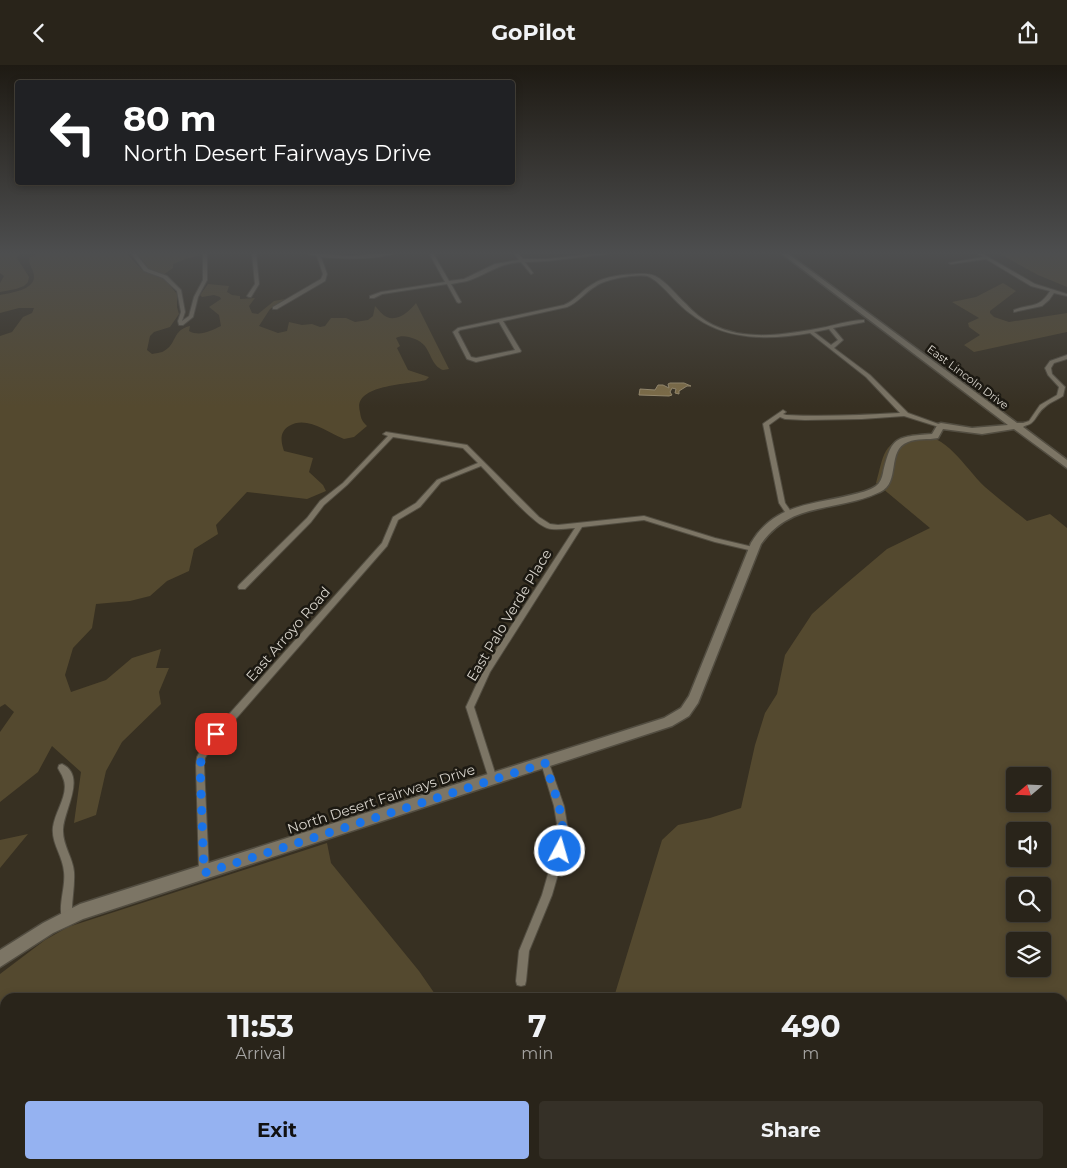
<!DOCTYPE html>
<html lang="en">
<head>
<meta charset="utf-8">
<style>
	body { margin:0; font-family:Montserrat,sans-serif; background:#353027; color:#f1f3f6; height:100vh; display:flex; flex-direction:column; font-size:19px; white-space:nowrap }
	* { box-sizing:border-box; margin:0 }
	p { font-size:16px; color:#a5a4a2 }
	.icon { flex:none; width:28px; height:28px; fill:none; stroke:currentColor; stroke-width:2; stroke-linecap:round; stroke-linejoin:round }
	.map { position:relative; flex:1; overflow:hidden }
	.details { position:absolute; left:0px; top:928px; width:1068px; height:176px; display:flex; flex-direction:column; background:#29241a; border-radius:15px 15px 0 0; box-shadow:0 2px 8px #0003,0 0 0 1px #454139 }
	.details>* { flex:none }
	.banner { position:absolute; left:15px; top:15px; width:500px; height:105px; border-radius:5px; box-shadow:0 2px 8px #0003,0 0 0 1px #454139; background:#202124; color:#fff; overflow:hidden }
	.needle { width:32px; rotate:251deg }
	.tools { position:absolute; left:1006px; top:702px; display:grid; gap:10px }
	.tools a { display:grid; place-items:center; width:45px; height:45px; border-radius:5px; background:#29241a; box-shadow:0 2px 8px #0003,0 0 0 1px #454139; font-size:25px }
	.pin { position:absolute; display:grid; place-items:center; width:42px; height:42px; color:#fff; margin:-21px; border-radius:10px; box-shadow:0 2px 8px #0006 }
	.me { position:absolute; width:55px; margin:-28px; rotate:6deg; stroke-linejoin:round; filter:drop-shadow(0 0 4px #0008) }
	.turn { display:flex; align-items:center; gap:18px; height:105px; padding:0 25px; font-size:22px }
	.turn .icon { width:65px; height:65px; stroke-width:2.5 }
	.turn b { display:block; font-size:35px; line-height:42px }
	.eta { display:flex; justify-content:space-evenly; align-items:center; height:85px; text-align:center }
	.eta b { font-size:30px; font-weight:700; line-height:35px }
	.cta { display:flex; gap:10px; margin-top:auto; padding:10px 25px }
	.cta a { flex:1; height:58px; border-radius:5px; background:#95b2f1; color:#111; font-size:20px; font-weight:700; line-height:58px; text-align:center }
	.cta a+a { background:#353027; color:#f1f3f6 }
	header { display:flex; justify-content:space-between; align-items:center; height:65px; padding:0 25px; background:#29241a; font-size:22px; font-weight:700 }
	.map>svg:first-child { display:block }
	.green { fill:#54492f; fill-rule:evenodd }
	.water { fill:#7e6d47; stroke:#998c6f }
	.lines { fill:none; stroke-linecap:round; stroke-linejoin:round }
	.street-casing { stroke:#524d41; stroke-width:2 }
	.secondary-casing { stroke:#524d41; stroke-width:3 }
	.street { fill:#7c7565; fill-rule:evenodd }
	.secondary { fill:#7c7565; fill-rule:evenodd }
	.route { stroke:#1a73e8; stroke-width:9; stroke-dasharray:0 16.2 }
	.labels { text-anchor:middle; stroke-width:5; stroke-linejoin:round; paint-order:stroke }
	.far-street-label { font-size:11px; fill:#d8d4cc; stroke:#1c1912 }
	.street-label { font-size:14px; fill:#d8d4cc; stroke:#1c1912 }
</style>
</head>
<body>
<header><svg class="icon" aria-label="back" viewBox="0 0 24 24"><path d="M15 5l-7 7 7 7"/></svg>GoPilot<svg class="icon" aria-label="share" viewBox="0 0 24 24"><path d="M12 15V3M7 8l5-5 5 5M5 13v7h14v-7"/></svg></header>
<div class="map">
<svg width="1067" height="1103" viewBox="0 0 1067 1103">
	<rect width="100%" height="100%" fill="#373022"/>
	<path class="green" d="M0 188H20L17 193 29 212 28 217 24 221 16 224 0 227V218L4 211 0 208Z
		M39 188H128V190L143 206 163 212 177 229V242L179 249 170 262 154 267 150 271 147 285 152 289C155 288 161 288 164 286 177 279 172 265 190 261L189 266C200 272 210 266 221 261L219 250 209 242 221 234 220 232 214 230 202 232 200 230 208 219 229 221 227 227 232 230 240 231V234L255 233 249 241 252 248 258 249 274 236 285 234 270 244 259 261 278 268 287 266 289 257 302 260 312 259 320 262 325 261 331 253H346L355 257 368 255 373 251 375 241C378 244 383 251 387 252 398 257 411 245 416 238L449 304 443 305C432 301 431 288 424 280 419 274 403 268 396 273L400 281 397 283 408 305 429 312 426 315C408 320 352 319 360 347 361 354 362 356 367 361L354 372 344 374C327 367 306 350 289 361 279 367 281 377 284 386L313 393 309 407 323 420 326 426 307 434 247 427 216 460 218 469 194 484 189 506 167 516 150 531 130 536 96 539 92 563 73 583 65 610 71 627 106 615 132 593 161 584 156 603H169L159 627 161 639 122 677 106 706 96 750 74 758 81 707 52 681 38 707 0 737V667L14 647 5 639 0 642V271L12 267 23 252 32 248 34 243H19L0 248V230C10 228 34 225 34 212 34 205 29 201 29 193Z
		M135 188H196L199 191 188 193 173 199V203L163 210 147 203 146 199Z
		M998 188H1067V222L1038 210Z
		M1003 218 1016 226 990 246V248L994 252 1009 257 1067 248V267L974 287 964 280 980 270 969 262 968 258 979 253 952 237 976 232Z
		M914 369C948 369 963 401 985 422 999 434 1013 445 1027 456L1050 449 1067 463V1103H571L582 1099H1062V932H614L662 775 678 760 710 753 741 743 755 680 765 648 777 629 785 590 812 549 841 523 887 484 930 463 876 418C884 390 882 377 914 369ZM1015 711H1042V739H1015ZM1015 766H1042V794H1015ZM1015 821H1042V849H1015ZM1015 876H1042V904H1015Z
		M28 769 0 803V775Z
		M327 778 331 798 419 906 437 932H5V1099H505L507 1103H0V909L45 875 68 862Z"/>
	<path class="water" d="M670 318H684L691 321H687L679 326V329L675 328 676 324 672 323 670 327 672 330 669 331 639 330 640 324 655 325 658 320H663L669 323 668 319Z
		M46 1099H120L119 1103H41Z"/>
	<g class="lines">
		<defs>
			<path id="street" d="M131 188H135L148 204 167 211 181 225 185 247 182 256 189 251 194 232 203 215V188H207V215L198 232 193 252 183 260H179L178 256 181 247 177 226 163 213 144 206Z
				M252 188H256L259 219 251 232H249L247 231 255 219Z
				M306 188H320V189L351 191 387 188H395C378 195 340 194 321 192L327 209 325 216 277 244H273V242L321 214 323 209 317 191Z
				M429 188H433L449 216 464 214 495 199 519 195 514 188H518L523 194H547L600 188H609L607 189 547 196 525 197 533 208 531 209 521 197C499 198 486 210 467 216 462 217 456 218 451 219L461 237 459 238 457 237 447 219 382 229 374 233H370V231L381 227 445 217Z
				M977 188H981L1035 219 1067 229V231L1054 228 1049 235 1042 241 1014 247V245C1032 238 1039 244 1050 226L1031 221 986 194 951 199 949 198 983 192Z
				M636 209C642 209 648 208 655 211 667 217 676 230 686 239 693 247 703 255 713 260 747 277 790 269 826 262 838 259 852 255 864 255V257L833 263 843 275 834 283 870 310 908 348 944 361 943 362H939L904 351 862 354 805 355 785 354 780 352 769 360 785 438 792 448 789 450H787L779 438 763 359 764 358 783 345 786 347 783 349 786 350C824 352 862 350 900 348L866 312 810 268C769 275 725 276 691 249 678 240 669 227 657 217 654 215 651 212 647 211 635 209 606 214 596 221 585 227 579 237 567 242L503 256 521 286 520 287 476 297 467 294 453 267 458 263 564 240C576 235 582 225 593 219 605 211 622 210 636 209ZM499 257 515 285 476 293 471 292 458 267 460 265ZM829 264 838 275 831 280 814 267Z
				M1067 290V294L1054 298 1051 303 1052 309 1065 322 1063 331C1057 335 1050 337 1045 342 1034 350 1037 361 1020 361V359L1029 356 1040 340 1057 330 1059 322 1048 310 1045 303 1050 296Z
				M386 367 467 380 539 452 550 459 558 460 644 451 715 473 753 482 756 484 753 486 715 477 644 455 582 462 490 607 474 642 497 714 496 717 493 718 490 717 489 714 466 642 484 603 575 463C566 463 556 466 547 463 533 459 494 414 481 401L441 417 420 442 398 455 387 481 212 681 205 693 204 700 209 807 207 810 204 812 201 810 199 807 196 700 197 692 206 675 382 478 393 452 416 438 437 415 478 398 463 383 393 372 347 420 324 440 311 457 245 524H239L238 522 239 520 307 453 320 436 343 418 388 371 383 369Z
				M545 694 548 695 549 698 564 741 569 771 552 830 529 886 526 916 525 920 521 921 517 920 516 916 519 886 542 830 559 771 554 741 541 698 542 695Z
				M62 699C88 711 62 748 63 766 63 781 73 793 74 807 75 822 71 838 72 853L71 857 67 858 63 857C57 841 66 823 64 807 63 791 51 778 53 762 55 746 70 728 63 713 62 709 59 706 58 703L59 700Z"/>
			<path id="secondary" d="M781 188H787L1017 358H1025L1026 360 1023 362 1067 395V403L1014 364 982 369 943 364 938 373C928 375 917 373 908 377 886 385 901 418 880 427 836 448 792 435 761 479L698 638 689 651 672 661 83 854 53 868 0 902V885L43 858 80 839 664 653 681 643 689 631 751 478C774 439 811 440 851 430 859 428 869 426 876 421 880 418 882 413 883 408 892 371 895 372 932 369L938 359 941 358 972 363 1008 360Z"/>
		</defs>
		<use href="#street" class="street-casing"/>
		<use href="#secondary" class="secondary-casing"/>
		<use href="#street" class="street"/>
		<use href="#secondary" class="secondary"/>
	</g>
	<linearGradient id="sky" x2="0" y2="1"><stop stop-color="#1e1a13"/><stop offset="0.55" stop-color="#4d4e4f"/><stop offset="1" stop-color="#4d4e4f" stop-opacity="0"/></linearGradient>
	<rect width="1067" height="342" fill="url(#sky)"/>
	<g class="lines">
		<path class="route" d="M216 669 204 685 200 700 204 808 545 698 559 740 564 771 560 786"/>
	</g>
	<g class="labels">
		<g class="far-street-label">
			<text transform="translate(968 312) rotate(37)" y="4">East Lincoln Drive</text>
		</g>
		<g class="street-label">
			<text transform="translate(509 550) rotate(-59)" y="5">East Palo Verde Place</text>
			<text transform="translate(288 569) rotate(-49)" y="5">East Arroyo Road</text>
			<text transform="translate(381 734) rotate(-18)" y="5">North Desert Fairways Drive</text>
		</g>
	</g>
</svg>
<div class="tools">
<a><svg class="needle" viewBox="-14 -14 28 28"><path d="M0-13l5 13h-10z" fill="#e53935"/><path d="M0 13l5-13h-10z" fill="#a5a4a2"/></svg></a>
<a><svg class="icon" aria-label="sound" viewBox="0 0 24 24"><path d="M4 9h4l5-4v14l-5-4H4zM17 9q2 3 0 6"/></svg></a>
<a><svg class="icon" aria-label="search" viewBox="0 0 24 24"><circle cx="10" cy="10" r="6"/><path d="M15 15l6 6"/></svg></a>
<a><svg class="icon" aria-label="layers" viewBox="0 0 24 24"><path d="M12 4l9 5-9 5-9-5zM3 14l9 5 9-5"/></svg></a>
</div>
<div class="pin" style="left:216px;top:669px;background:#d93025"><svg class="icon" aria-label="arrive" viewBox="0 0 24 24"><path d="M6 21V4h12l-3 4 3 4H6"/></svg></div>
<svg class="me" style="left:560px;top:786px" viewBox="-20 -20 40 40"><circle r="17" fill="#1a73e8" stroke="#fff" stroke-width="3"/><path d="M0-11L8 9 0 5-8 9z" fill="#fff"/></svg>
<div class="banner">
<div class="turn"><svg class="icon" aria-label="left" viewBox="0 0 24 24"><path d="M17 20v-9H6M10 6l-5 5 5 5"/></svg><div><b>80 m</b>North Desert Fairways Drive</div></div>
</div>
<section class="details">
<div class="eta">
<div><b>11:53</b><p>Arrival</p></div>
<div><b>7</b><p>min</p></div>
<div><b>490</b><p>m</p></div>
</div>
<div class="cta"><a>Exit</a><a>Share</a></div>
</section>
</div>
</body>
</html>
